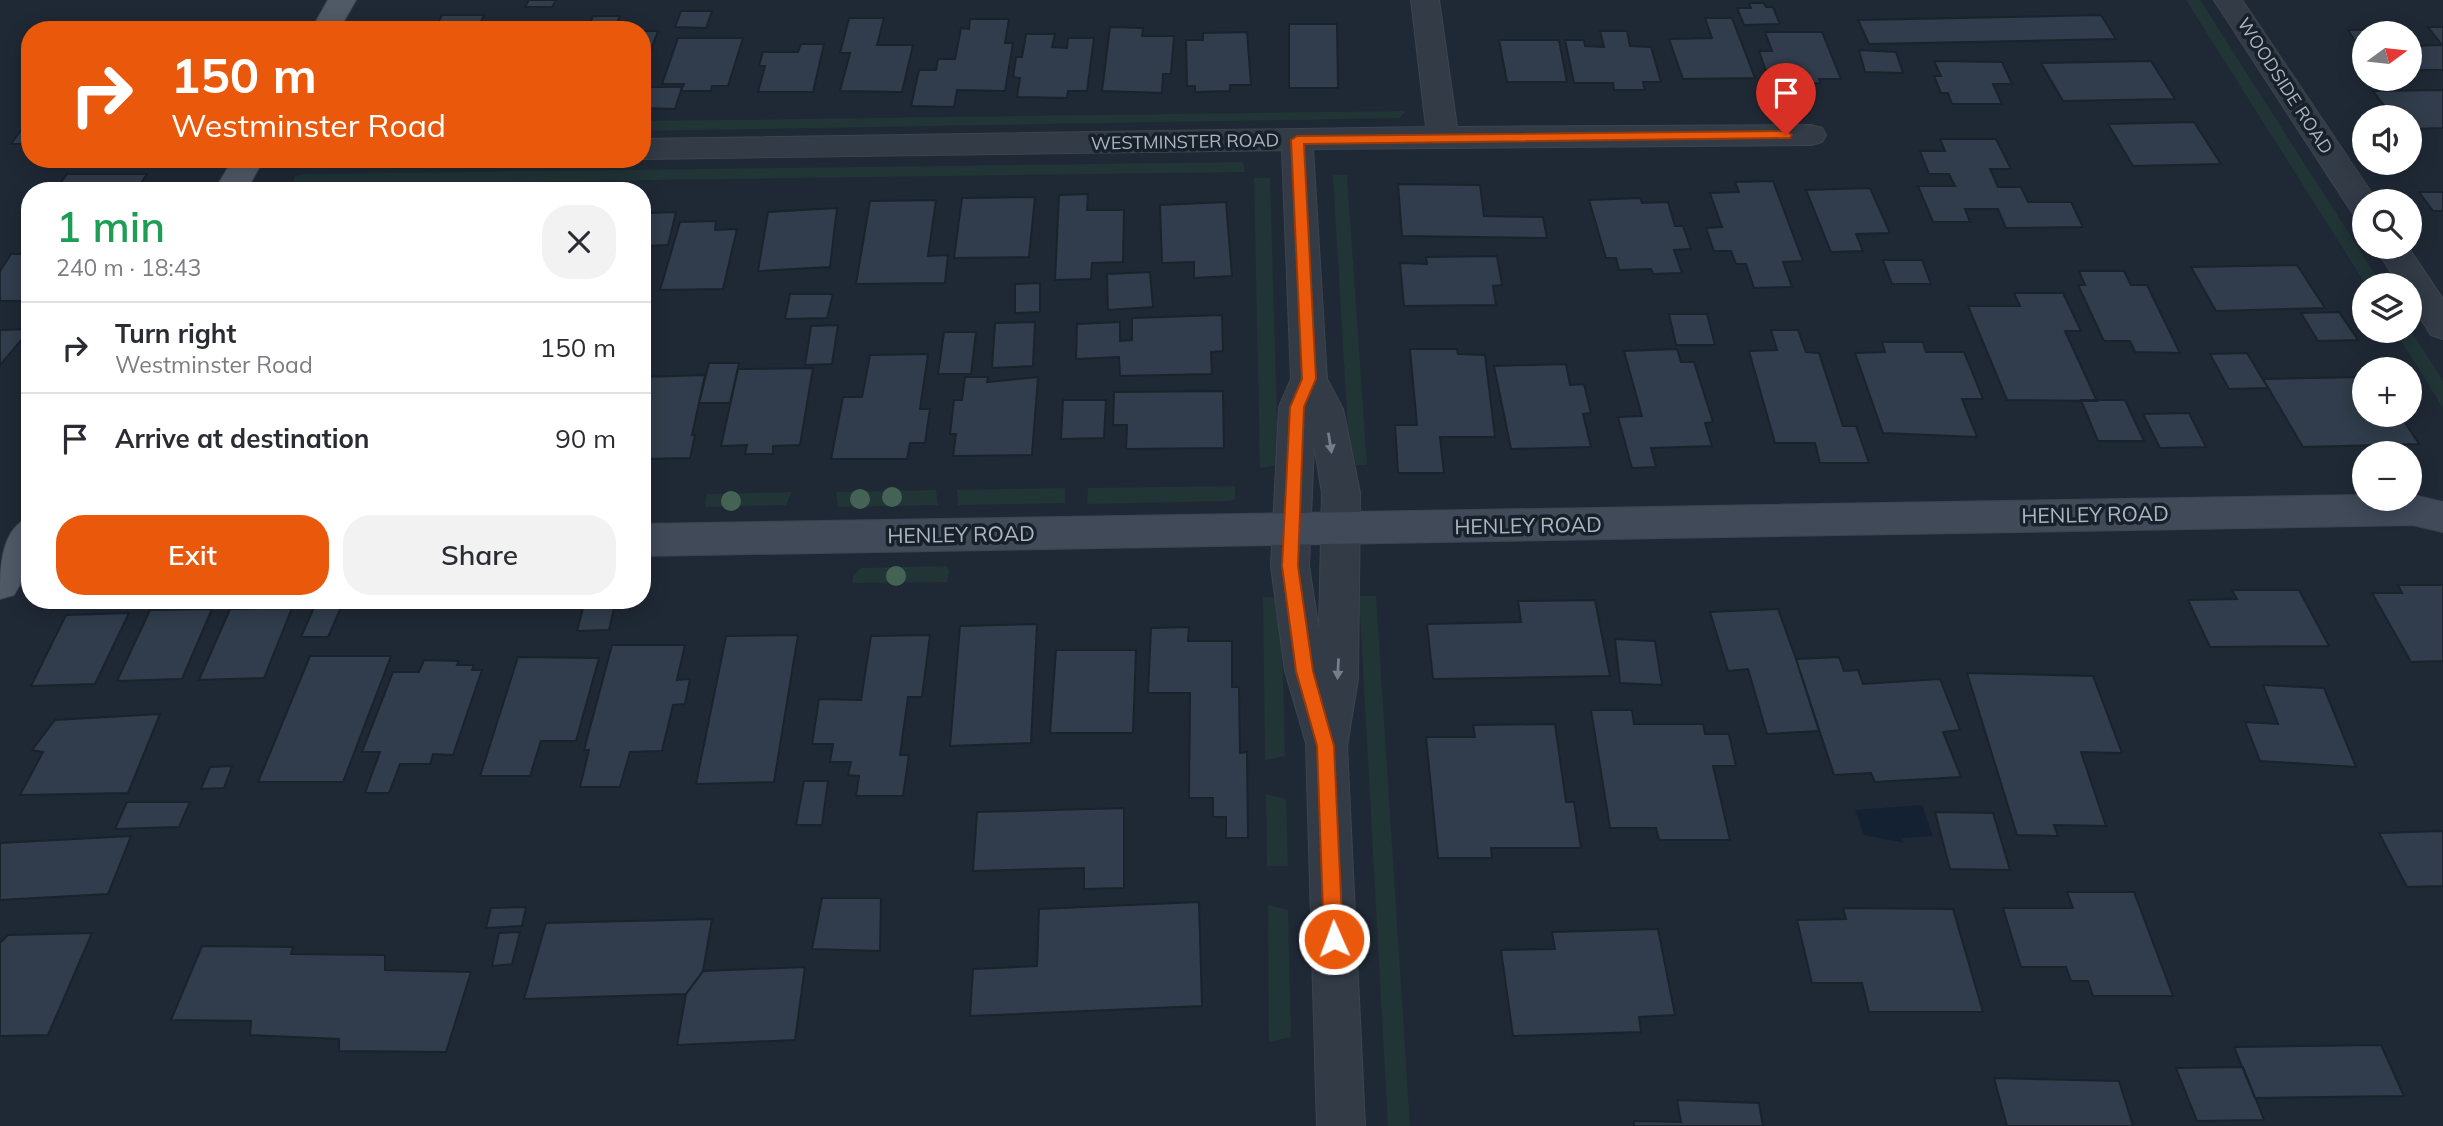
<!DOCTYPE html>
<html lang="en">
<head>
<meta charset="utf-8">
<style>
	body { margin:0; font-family:Mulish,sans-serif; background:#f2f2f3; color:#2b2b33; height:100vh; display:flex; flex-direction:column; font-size:26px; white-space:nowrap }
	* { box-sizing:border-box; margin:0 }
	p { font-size:23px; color:#7c7c81 }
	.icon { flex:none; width:38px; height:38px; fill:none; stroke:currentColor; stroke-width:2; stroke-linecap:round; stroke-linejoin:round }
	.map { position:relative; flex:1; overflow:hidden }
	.drawer { position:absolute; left:21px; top:182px; width:630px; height:427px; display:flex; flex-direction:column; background:#fff; border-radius:28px; box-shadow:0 4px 18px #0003 }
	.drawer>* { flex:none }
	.hud { position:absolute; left:21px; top:21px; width:630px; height:147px; border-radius:28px; box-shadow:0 4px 18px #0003; background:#ea580c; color:#fff; overflow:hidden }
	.needle { width:46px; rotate:75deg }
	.tools { position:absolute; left:2352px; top:21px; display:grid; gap:14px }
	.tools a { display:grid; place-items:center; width:70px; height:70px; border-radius:50%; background:#fff; box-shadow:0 4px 18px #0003; font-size:35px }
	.pin { position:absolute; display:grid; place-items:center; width:60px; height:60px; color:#fff; margin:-72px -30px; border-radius:50% 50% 50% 0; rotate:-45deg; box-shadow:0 0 7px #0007 }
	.pin .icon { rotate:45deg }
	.me { position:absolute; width:77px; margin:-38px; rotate:358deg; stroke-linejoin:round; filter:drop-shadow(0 0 5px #0008) }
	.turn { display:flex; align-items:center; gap:24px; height:147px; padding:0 35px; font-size:32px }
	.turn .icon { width:91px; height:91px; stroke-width:2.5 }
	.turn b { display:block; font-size:49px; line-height:60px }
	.round { display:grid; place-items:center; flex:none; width:74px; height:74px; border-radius:28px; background:#f2f2f3 }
	.headline { display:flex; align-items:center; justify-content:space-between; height:119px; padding:0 35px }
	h1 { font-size:42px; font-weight:600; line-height:52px; color:#1e9e55 }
	.button { display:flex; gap:14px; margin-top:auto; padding:14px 35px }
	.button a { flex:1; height:80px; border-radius:28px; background:#ea580c; color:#fff; font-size:28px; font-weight:600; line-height:80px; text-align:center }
	.button a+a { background:#f2f2f3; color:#2b2b33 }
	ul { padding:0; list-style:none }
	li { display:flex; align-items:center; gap:21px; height:91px; padding:0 35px; border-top:2px solid #e1e1e2 }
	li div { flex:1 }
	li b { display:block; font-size:26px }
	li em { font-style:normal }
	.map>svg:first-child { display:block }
	.green { fill:#213436 }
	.water { fill:#132132 }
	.building { fill:#313d4c; stroke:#1a222c; stroke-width:2 }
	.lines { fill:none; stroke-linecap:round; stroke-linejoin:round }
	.street-casing { stroke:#3c444f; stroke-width:2 }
	.secondary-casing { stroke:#3c444f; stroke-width:2 }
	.primary-casing { stroke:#3c444f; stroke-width:2 }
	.street { fill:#323b46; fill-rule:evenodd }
	.secondary { fill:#404a59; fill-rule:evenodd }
	.primary { fill:#505a66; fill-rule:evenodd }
	.tree { fill:#456354 }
	.oneway { fill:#757e8b }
	.route { fill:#ea580c; stroke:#983908; stroke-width:2 }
	.labels { text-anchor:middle; stroke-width:7; stroke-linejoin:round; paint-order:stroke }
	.far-street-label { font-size:18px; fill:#acb5c3; stroke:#18202a }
	.street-label { font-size:21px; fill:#acb5c3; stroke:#18202a }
</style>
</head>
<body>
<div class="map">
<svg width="2443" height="1126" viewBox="0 0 2443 1126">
	<rect width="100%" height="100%" fill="#1f2935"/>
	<path class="green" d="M2186 0H2200L2382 285H2366Z
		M1406 111 1399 118 642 131V121Z
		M1243 162 1245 172 292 185 295 176 305 174Z
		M1333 175H1347L1367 465H1350Z
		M1254 178H1270L1278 456 1277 465 1260 468Z
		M2410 329 2443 381V408L2395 331H2410Z
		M1235 486V499L1230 501 1087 504 1088 488Z
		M1065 488V503L958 505 957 490Z
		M936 490 938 505 838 507 836 492Z
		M792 492 786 505 705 507 707 494Z
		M947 566 949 571 947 582 853 583V576L861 568Z
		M1359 596H1376L1410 1126H1388Z
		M1263 597 1281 598 1285 756 1265 760Z
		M1266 794 1286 799 1288 866H1267Z
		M1268 905 1288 910 1291 1037 1269 1042Z"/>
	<path class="water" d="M1922 805 1933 836 1902 838 1904 843 1864 835 1855 810Z"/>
	<path class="building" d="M529 0H556L552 7H525Z
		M1749 3H1764L1766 7H1773L1780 24 1744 25 1737 8H1751Z
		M681 11H712L706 28 675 27Z
		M442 15H484L477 30H434Z
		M2101 15 2116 39 1869 44 1858 20Z
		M593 16H620L614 30H587Z
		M849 18H884L877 45H913L902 92 840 91 850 53H840Z
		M1705 18H1732L1755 78 1683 79 1669 39 1712 38Z
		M970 19H1009L1005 43H1013L1005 91 957 90 954 107 911 106 919 70H936L938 59H955L961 28 969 29Z
		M508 22H565L562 30H504Z
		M1289 24H1337L1338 88H1289Z
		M1110 27 1143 28 1142 36H1174L1171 74H1163L1162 93 1102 91Z
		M2428 27H2443V70H2410V46L2442 45Z
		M2392 29 2395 33H2364V55L2348 30Z
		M642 31H658L645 65H642Z
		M1600 31H1627L1630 46 1651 47 1661 82H1643L1645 90H1614L1613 83H1574L1565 40H1584L1585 46 1604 47Z
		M1247 32 1251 85H1230V91L1195 92V86H1187L1186 40H1203V33Z
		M1765 32H1822L1841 79H1819L1821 83 1779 84 1777 77H1768L1759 51H1772Z
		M1026 34H1055L1052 47 1067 48 1068 38H1094L1087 91H1068L1067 98 1017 97 1020 78 1013 77 1016 57H1022Z
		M678 38H743L728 86H712L711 91H681L684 84H662Z
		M1499 40H1559L1567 82H1507Z
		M801 44H824L813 92H758L765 66H759L763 52H798Z
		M1859 50 1896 52 1903 73 1865 72Z
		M1934 61 2002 62 2012 84H1993L2002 104H1952L1948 93H1941L1934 76H1941Z
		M2151 61 2175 99 2063 101 2041 63Z
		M645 87H682L675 109 642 108Z
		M2443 90V128L2410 129V117H2393L2373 91Z
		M28 121 30 144H11Z
		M2194 122 2221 164 2133 166 2108 124Z
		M1940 139H1996L2011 169H1990L1998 187H2021L2028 202H2071L2083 227 2006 228 1998 209H1965L1970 222H1933L1918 186H1955L1949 174H1929L1920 151H1945Z
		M67 174H147L136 191H55Z
		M1773 181 1803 261 1783 262 1792 287 1754 288 1746 264H1736L1731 251H1714L1706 228 1722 227 1710 193 1739 192 1735 182Z
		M1398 184 1480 185 1484 216 1543 217 1547 238 1402 236Z
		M1870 188 1890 233 1856 234 1863 251 1831 252 1806 190Z
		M2419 192H2443V211H2433Z
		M1088 194 1087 210H1124L1123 262 1092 263 1091 279 1055 280 1059 195Z
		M1035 197 1029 257 954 258 962 198Z
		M1640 198 1642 203 1668 202 1675 226H1683L1691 249 1674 250 1682 273 1653 274 1651 269 1619 270 1616 258H1606L1589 200Z
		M936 200 928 256 948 255 945 283 856 284 870 201Z
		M1226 202 1232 276 1194 278V262L1162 263 1160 205Z
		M651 205 648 213 676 212 668 245 646 246 642 262V206Z
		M837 208 830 267 758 271 768 212Z
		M716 221 715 230 737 229 723 289 660 290 680 222Z
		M11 254H30V301H0V271Z
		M1497 256 1502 285 1493 286 1496 305 1404 306 1400 263 1427 264 1426 257Z
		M1883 260H1922L1931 284H1892Z
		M2297 265 2325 308 2216 311 2191 267Z
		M2079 271H2124L2131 285H2147L2180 353 2135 352 2130 341H2104L2078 285H2085Z
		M1150 272 1153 307 1108 310 1107 274Z
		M1040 283V312L1015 313V284Z
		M2014 293H2063L2081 331H2065L2097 401 2007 400 1968 306H2020Z
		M790 294H833L827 318 785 319Z
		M2339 312 2358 340 2318 341 2301 313Z
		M1669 314H1707L1715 345H1676Z
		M1222 315 1223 351 1211 352 1212 374 1120 376 1119 357 1076 359 1077 324 1120 322V341L1132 340V318Z
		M1035 322 1033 366 992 368 995 323Z
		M838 325 832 364 805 365 811 326Z
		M30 329V330L0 365V330Z
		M1771 330H1798L1806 352 1819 353 1843 426H1856L1869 463H1820L1815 443H1775L1749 351 1777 350Z
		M944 332H976L971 374H938Z
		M1882 342H1923L1926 352H1964L1983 399H1962L1977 437 1883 433 1855 353 1885 352Z
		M1410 349H1457L1458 354 1485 355 1495 437H1440L1444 473H1398L1395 425H1417Z
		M1677 349 1681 362H1694L1713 422 1705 423 1712 446 1651 448 1656 467 1632 468 1618 417 1642 416 1624 351Z
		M2247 353 2268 388 2229 389 2210 354Z
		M928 354 920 409H930L925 443H910L907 459H831L843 397H862L870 355Z
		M709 363H739L730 403H699Z
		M1566 364 1570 385 1584 384 1591 413 1583 414 1591 447 1511 449 1494 366Z
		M813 368 800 445 773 446V454H745L747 445 721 446 738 369Z
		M705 375 692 435H695L690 458 642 459V377Z
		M965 377H988L987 382 1038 377 1032 455 953 456 956 434H950L954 400H962Z
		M2364 377V415H2400L2419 444 2303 447 2263 379Z
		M1223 391 1224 448 1126 449 1127 425H1113L1114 392Z
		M1063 400H1106L1104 438 1061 439Z
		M2081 400H2125L2144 441H2098Z
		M2189 413 2206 447 2160 448 2143 414Z
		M2398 585H2443V661L2411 662 2372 593H2402Z
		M2232 590H2299L2329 646 2210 647 2188 600 2237 599Z
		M585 600H616L609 630 577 631Z
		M1595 600 1610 676 1433 679 1427 624 1521 622 1518 601Z
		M316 603H343L328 637H301Z
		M292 608 264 678 199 680 230 609Z
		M212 609 182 679 117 681 150 610Z
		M1778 609 1796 659 1819 731 1767 734 1748 669 1728 671 1710 612Z
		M129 613 95 684 31 686 66 615Z
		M1037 624 1031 743 950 746 960 626Z
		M1189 627 1188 641H1232V687H1239L1240 753 1247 752 1248 838H1226V817H1213V798H1189L1190 693H1148L1151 628Z
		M798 635 774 782 696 784 726 636Z
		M930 635 922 697H908L900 755H909L903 796H856L859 776 848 775 851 762H830L833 744H812L819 699 861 700 871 636Z
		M1615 639 1655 641 1662 685 1620 683Z
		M612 645H685L677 680 690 679 685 704 673 705 662 751 630 752 620 787H580L589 750H584Z
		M1056 650H1136L1133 733H1050Z
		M310 656H391L343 782H258Z
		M518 657 599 658 576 741H541L530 776H480Z
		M1839 657 1844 671 1858 670 1863 684 1940 679 1960 730 1943 732 1961 777 1875 782 1871 773 1834 775 1796 659Z
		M424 660 459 661 457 665H474L472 670H482L453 755 433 754 430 764H400L389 793H365L380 752H362L393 672H419Z
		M1967 673 2093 676 2122 753 2081 752 2106 826 2054 825 2058 836 2017 835Z
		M2263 685 2324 688 2356 767 2260 761 2245 722 2278 724Z
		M1591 710H1632L1634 724H1703L1705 734H1729L1736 766H1713L1730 840H1659L1656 828H1610Z
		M160 714 128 793 20 795 43 752 32 750 55 720Z
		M1555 724 1566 802H1574L1581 848H1491L1492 858H1438L1426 737H1475L1473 725Z
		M232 766 224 788 201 789 210 767Z
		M804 781H828L822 825H796Z
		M127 802H190L179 827 115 829Z
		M1124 808V888L1084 889V868L973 871 977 812Z
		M1935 812 1993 813 2010 870 1950 869Z
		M2443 831V886L2407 887 2379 833Z
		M131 836 108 894 0 900V843Z
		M2067 892H2134L2173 996H2093L2088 981H2071L2066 967H2021L2003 908H2073Z
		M822 898H881L880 951 812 949Z
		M1199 902 1202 1006 970 1016 973 969 1037 966 1039 909Z
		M526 907 522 926 486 928 491 908Z
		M1843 908 1953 909 1983 1012H1869L1862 983H1812L1797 920 1846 919Z
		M712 919 703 971 686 994 524 999 546 923Z
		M1658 929 1675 1015 1639 1017 1641 1032 1513 1036 1501 950 1555 949 1552 932Z
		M520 932 512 964 492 966 499 933Z
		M92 933 48 1035 0 1036V943L8 935Z
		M202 946 293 947 291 954 385 955V970L471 972 446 1052 339 1051V1039L250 1035 251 1021 171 1020Z
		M805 967 795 1040 677 1045 686 994 703 971Z
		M2381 1045 2404 1096 2255 1098 2234 1047Z
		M2243 1067 2264 1120 2197 1121 2176 1068Z
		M1994 1078 2119 1081 2133 1126H2007Z
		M1677 1100 1759 1103 1763 1126H1634V1121L1681 1122Z"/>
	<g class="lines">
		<defs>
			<path id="street" d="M1411 0H1439L1457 127 1811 125 1822 128 1826 135 1822 142 1811 145 1313 149 1327 379 1343 409 1360 493 1358 679 1347 746 1365 1126H1317L1306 743 1285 671 1271 566 1279 407 1291 379 1282 150 642 159V139L1426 127ZM1314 444 1322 493 1319 630 1309 566Z
				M2214 0H2242L2377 201H2364V217L2353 214Z
				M2375 247H2408L2443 299V339L2431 335 2410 302V285H2399Z"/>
			<path id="secondary" d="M2364 495V499H2410V495H2413L2443 502V532L2413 525 642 556V524Z"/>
			<path id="primary" d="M328 0H356L339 30H311Z
				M233 159H264L246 191H214Z
				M30 517V567L14 595 0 599C0 569 0 529 30 517Z"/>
		</defs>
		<use href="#street" class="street-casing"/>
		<use href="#secondary" class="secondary-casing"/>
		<use href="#primary" class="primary-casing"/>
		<use href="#street" class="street"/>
		<use href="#secondary" class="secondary"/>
		<use href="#primary" class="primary"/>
	</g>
	<g class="tree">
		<circle cx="892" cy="497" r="10"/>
		<circle cx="860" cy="499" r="10"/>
		<circle cx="731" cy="501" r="10"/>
		<circle cx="896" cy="576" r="10"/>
	</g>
	<defs><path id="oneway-solid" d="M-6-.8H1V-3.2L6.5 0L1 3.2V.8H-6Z" transform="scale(1.75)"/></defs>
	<g class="oneway">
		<use href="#oneway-solid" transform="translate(1330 443) rotate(81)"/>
		<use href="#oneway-solid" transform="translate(1338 669) rotate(93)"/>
	</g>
	<path class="route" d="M1786 131 1792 135 1790 138 1304 144 1316 379 1304 407 1298 566 1313 671 1334 746 1343 939 1340 945 1334 948 1327 945 1324 939 1317 746 1296 671 1282 566 1290 407 1302 379 1291 140 1297 136Z"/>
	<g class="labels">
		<g class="far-street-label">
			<text transform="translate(2285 86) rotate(57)" y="6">WOODSIDE ROAD</text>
			<text transform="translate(1185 142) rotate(-1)" y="6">WESTMINSTER ROAD</text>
		</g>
		<g class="street-label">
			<text transform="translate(2095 515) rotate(-1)" y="7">HENLEY ROAD</text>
			<text transform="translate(1528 526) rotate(-1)" y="7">HENLEY ROAD</text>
			<text transform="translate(961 535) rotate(-1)" y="7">HENLEY ROAD</text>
		</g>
	</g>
</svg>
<div class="tools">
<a><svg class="needle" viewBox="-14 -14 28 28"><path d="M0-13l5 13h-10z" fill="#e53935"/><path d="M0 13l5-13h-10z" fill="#7c7c81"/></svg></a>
<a><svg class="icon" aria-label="sound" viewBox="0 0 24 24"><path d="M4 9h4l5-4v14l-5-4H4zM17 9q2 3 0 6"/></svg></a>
<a><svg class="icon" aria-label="search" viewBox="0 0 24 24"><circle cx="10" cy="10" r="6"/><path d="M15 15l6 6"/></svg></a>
<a><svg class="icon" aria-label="layers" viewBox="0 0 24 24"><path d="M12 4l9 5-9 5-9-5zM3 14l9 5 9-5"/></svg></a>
<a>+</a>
<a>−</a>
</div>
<div class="pin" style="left:1786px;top:135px;background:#d93025"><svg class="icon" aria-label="arrive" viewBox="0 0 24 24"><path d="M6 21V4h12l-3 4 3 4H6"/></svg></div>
<svg class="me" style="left:1334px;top:939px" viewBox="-20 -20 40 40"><circle r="17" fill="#ea580c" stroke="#fff" stroke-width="3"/><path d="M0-11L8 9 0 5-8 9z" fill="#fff"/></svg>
<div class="hud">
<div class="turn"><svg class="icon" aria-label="right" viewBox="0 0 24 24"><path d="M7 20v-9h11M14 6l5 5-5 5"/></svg><div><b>150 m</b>Westminster Road</div></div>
</div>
<section class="drawer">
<div class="headline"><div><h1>1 min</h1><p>240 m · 18:43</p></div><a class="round"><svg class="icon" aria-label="close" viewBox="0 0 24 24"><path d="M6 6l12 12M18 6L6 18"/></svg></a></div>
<ul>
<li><svg class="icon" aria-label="right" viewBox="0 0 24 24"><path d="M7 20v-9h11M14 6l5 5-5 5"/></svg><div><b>Turn right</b><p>Westminster Road</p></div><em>150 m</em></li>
<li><svg class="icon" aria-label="arrive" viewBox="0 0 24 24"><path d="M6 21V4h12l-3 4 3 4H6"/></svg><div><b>Arrive at destination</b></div><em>90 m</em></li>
</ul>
<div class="button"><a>Exit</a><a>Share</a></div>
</section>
</div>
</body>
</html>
